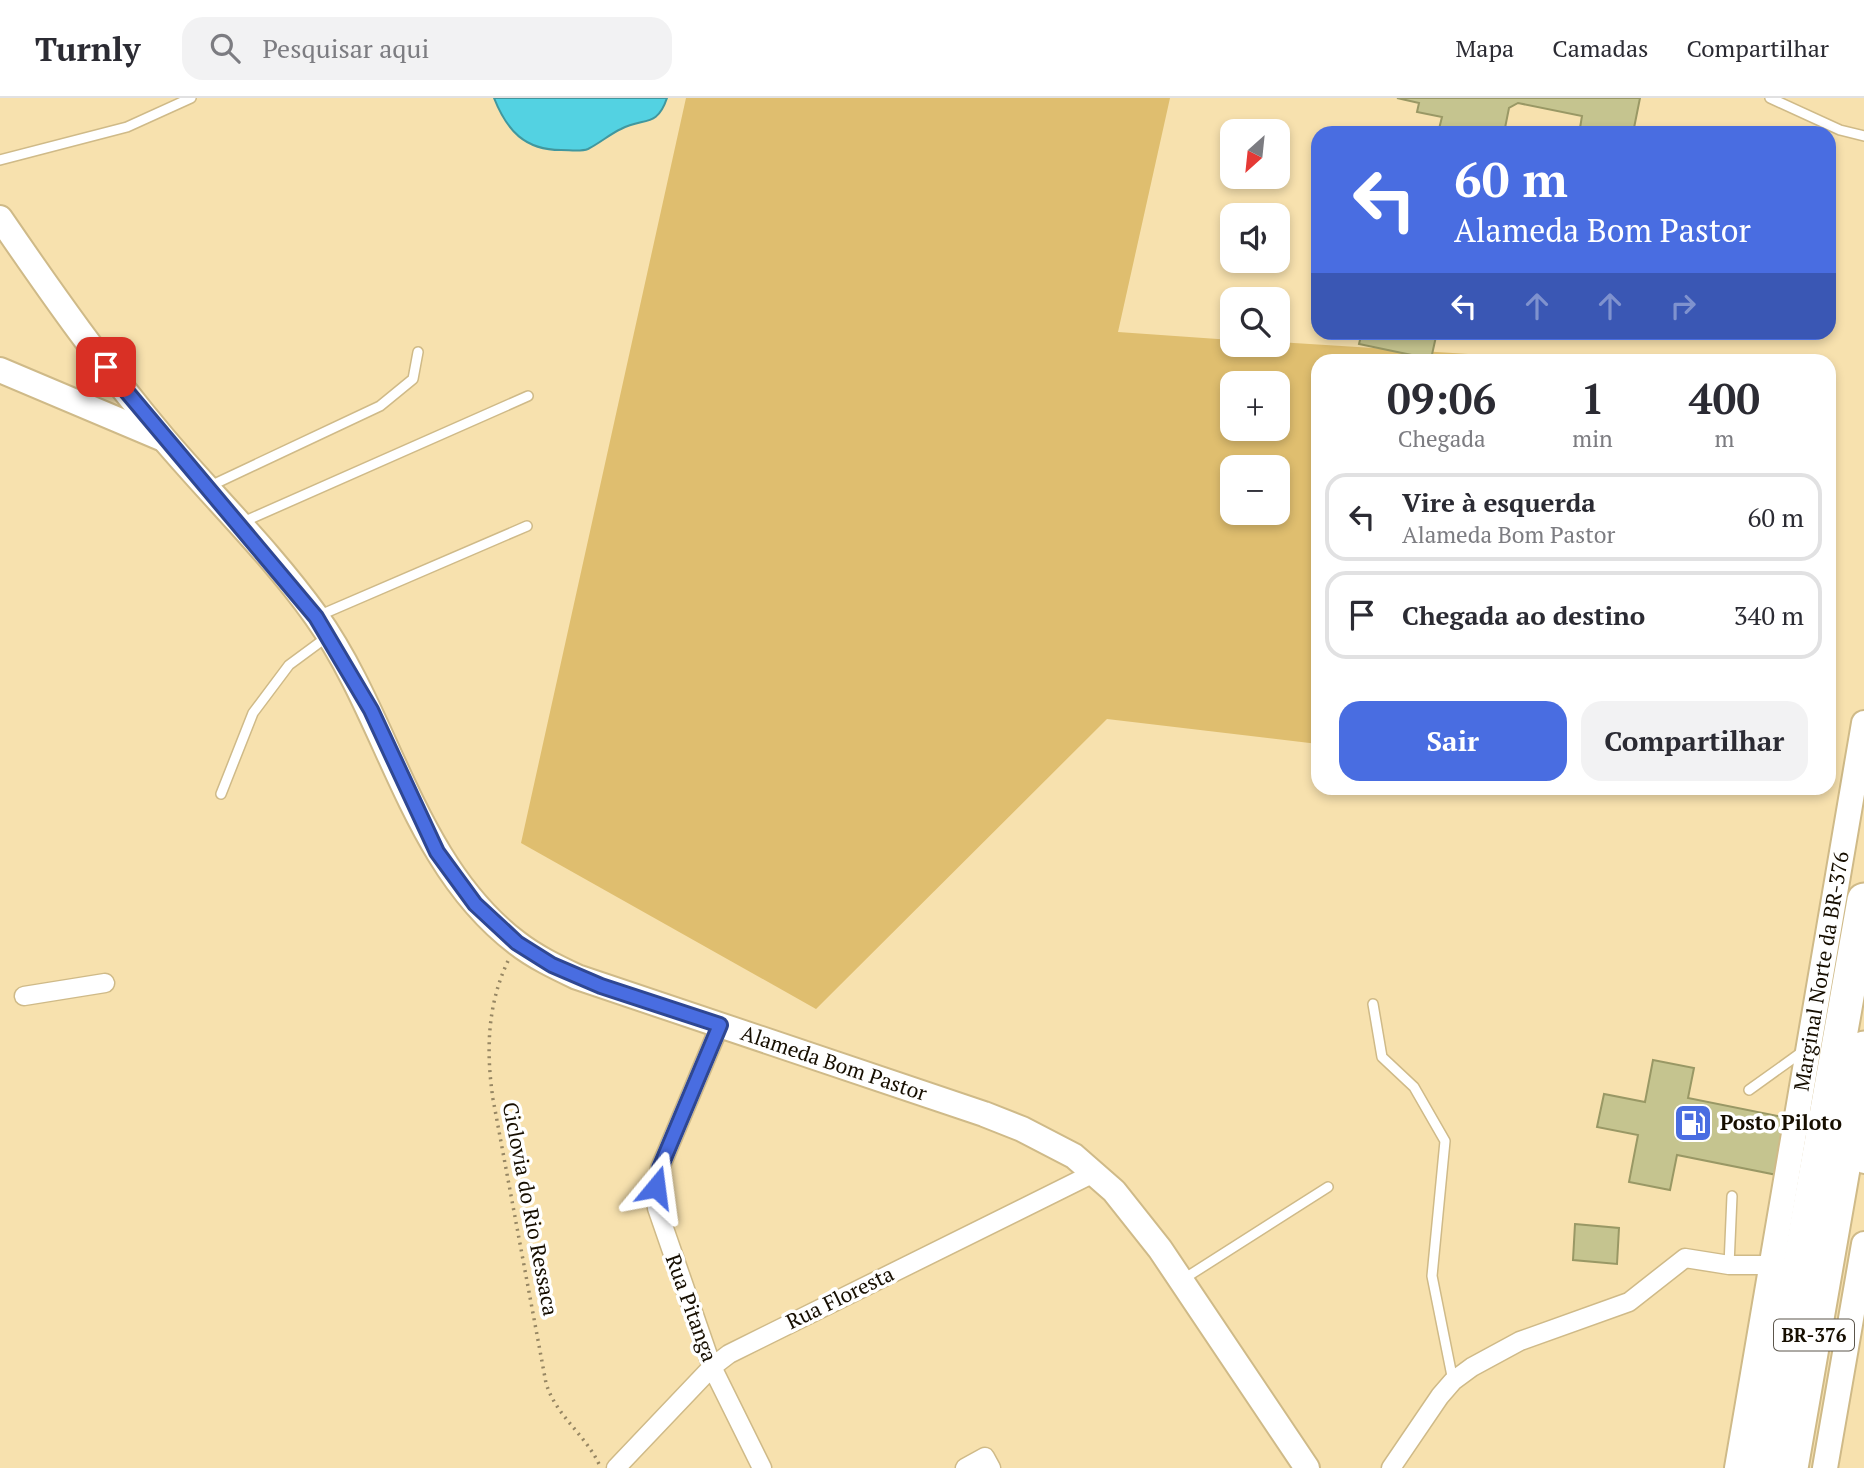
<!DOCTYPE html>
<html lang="pt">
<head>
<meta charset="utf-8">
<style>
	body { margin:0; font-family:"PT Serif",serif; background:#f2f2f3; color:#2b2b33; height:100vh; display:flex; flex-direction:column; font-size:26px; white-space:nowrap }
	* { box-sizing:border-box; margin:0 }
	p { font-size:23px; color:#7c7c81 }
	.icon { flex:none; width:38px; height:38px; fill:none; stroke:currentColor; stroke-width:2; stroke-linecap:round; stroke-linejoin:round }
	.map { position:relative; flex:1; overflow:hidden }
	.panel { position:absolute; left:1311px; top:256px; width:525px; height:441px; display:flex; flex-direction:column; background:#fff; border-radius:21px; box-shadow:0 4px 10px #0003 }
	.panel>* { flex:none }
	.guide { position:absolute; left:1311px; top:28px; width:525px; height:214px; border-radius:21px; box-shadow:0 4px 10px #0003; background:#496de1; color:#fff; overflow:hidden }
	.needle { width:46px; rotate:207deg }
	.fabs { position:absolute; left:1220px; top:21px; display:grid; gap:14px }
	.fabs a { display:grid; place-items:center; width:70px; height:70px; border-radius:14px; background:#fff; box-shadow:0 4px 10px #0003; font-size:35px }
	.pin { position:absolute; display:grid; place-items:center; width:60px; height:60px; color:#fff; margin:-30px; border-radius:14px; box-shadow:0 4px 10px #0006 }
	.me { position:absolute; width:77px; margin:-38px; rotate:16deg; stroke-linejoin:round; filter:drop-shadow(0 0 5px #0008) }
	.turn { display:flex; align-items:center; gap:24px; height:147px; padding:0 28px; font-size:32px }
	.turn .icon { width:91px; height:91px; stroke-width:2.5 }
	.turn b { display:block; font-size:49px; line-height:60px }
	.lanes { display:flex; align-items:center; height:66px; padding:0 28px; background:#0003; justify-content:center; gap:35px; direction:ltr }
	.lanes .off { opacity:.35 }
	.eta { display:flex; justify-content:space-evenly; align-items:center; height:119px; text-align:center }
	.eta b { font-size:42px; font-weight:700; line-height:49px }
	.cta { display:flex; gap:14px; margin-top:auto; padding:14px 28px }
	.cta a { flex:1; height:80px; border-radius:21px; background:#496de1; color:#fff; font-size:28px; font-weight:700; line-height:80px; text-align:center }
	.cta a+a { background:#f2f2f3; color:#2b2b33 }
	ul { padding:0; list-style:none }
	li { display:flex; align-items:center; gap:21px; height:88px; margin:0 14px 10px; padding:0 14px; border:4px solid #e1e1e2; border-radius:21px }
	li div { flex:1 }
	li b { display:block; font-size:26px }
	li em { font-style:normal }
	header { display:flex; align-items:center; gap:42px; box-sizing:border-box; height:98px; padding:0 35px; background:#fff; border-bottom:2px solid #e1e1e2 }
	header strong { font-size:33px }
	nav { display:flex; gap:38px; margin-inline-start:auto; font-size:24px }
	.search { width:490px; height:63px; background:#f2f2f3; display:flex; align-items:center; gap:18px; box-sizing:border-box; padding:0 24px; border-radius:21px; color:#7c7c81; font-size:26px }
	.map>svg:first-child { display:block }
	.green { fill:#dfbe6f; fill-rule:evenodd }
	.water { fill:#53d2e2; stroke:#41979e; stroke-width:2 }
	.building { fill:#c5c48f; stroke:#999865; stroke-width:2 }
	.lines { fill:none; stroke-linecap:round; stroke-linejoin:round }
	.lane-casing { stroke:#cfba88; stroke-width:12 }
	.street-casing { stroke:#cfba88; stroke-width:21 }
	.secondary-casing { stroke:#cfba88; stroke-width:28 }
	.highway-casing { stroke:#cfba88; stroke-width:37 }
	.path { stroke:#968663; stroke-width:3.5; stroke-dasharray:2 5; stroke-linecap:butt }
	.lane { stroke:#fff; stroke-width:9 }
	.street { stroke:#fff; stroke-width:18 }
	.secondary { stroke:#fff; stroke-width:24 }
	.highway { stroke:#fff; stroke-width:33 }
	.route-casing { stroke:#2f4792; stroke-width:18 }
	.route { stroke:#496de1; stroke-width:12 }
	.labels { text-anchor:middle; stroke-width:7; stroke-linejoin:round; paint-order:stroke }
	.shield { fill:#fff; stroke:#5c564c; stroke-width:2 }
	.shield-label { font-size:19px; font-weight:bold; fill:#160e00 }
	.street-label { font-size:21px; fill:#160e00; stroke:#fff }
	.poi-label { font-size:21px; font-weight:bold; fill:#160e00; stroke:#fff; text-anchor:start }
</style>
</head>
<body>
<header>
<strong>Turnly</strong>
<div class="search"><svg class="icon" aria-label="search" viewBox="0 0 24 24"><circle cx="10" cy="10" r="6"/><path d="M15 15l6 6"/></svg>Pesquisar aqui</div>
<nav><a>Mapa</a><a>Camadas</a><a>Compartilhar</a></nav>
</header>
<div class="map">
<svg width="1864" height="1370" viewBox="0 0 1864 1370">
	<rect width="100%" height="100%" fill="#f7e1ae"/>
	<path class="green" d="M686 0H1170L1118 234 1232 242V247L1278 244 1500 258 1498 262H1318V646L1107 621 816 911 521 745ZM1232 285H1278V331H1232ZM1232 369H1278V415H1232Z"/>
	<path class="water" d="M494 0H667C657 30 644 19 621 31 610 36 600 45 588 51 581 54 570 52 561 52 525 52 507 33 494 0Z"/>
	<path class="building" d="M1397 0H1640L1633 35H1604L1580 30 1582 18 1518 5 1509 10 1504 35H1438L1442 19 1417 14 1419 5Z
		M1362 234H1437L1431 261 1359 246Z
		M1653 962 1694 970 1688 1000 1788 1020 1777 1077 1677 1057 1670 1092 1629 1084 1638 1037 1597 1029 1604 996 1645 1004Z
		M1575 1126 1619 1130 1617 1166 1573 1162Z"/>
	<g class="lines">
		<defs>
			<path id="lane" d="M1770 0 1840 32 1864 38
				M0 62 127 29 191 0
				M208 389 380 308 413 281 418 254
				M243 424 528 298
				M318 518 527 428
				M221 696 253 615 289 567 327 539
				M1373 906 1382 959 1414 989 1445 1043 1432 1178 1453 1283
				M1749 992 1802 954
				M1729 1167 1732 1098
				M1182 1182 1328 1089"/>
			<path id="street" d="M24 898 105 885
				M720 927 660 1070 657 1110 712 1269 762 1370
				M616 1370 712 1269 729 1256 1096 1074
				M965 1370 985 1359 991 1370
				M1391 1370 1440 1298 1453 1283 1472 1269 1520 1243 1629 1204 1685 1160 1729 1167H1773"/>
			<g id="secondary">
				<path id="s1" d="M0 120C52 196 105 271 164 341 214 400 271 455 316 518 390 622 412 765 517 845 535 859 556 869 577 879L984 1016 1022 1031 1074 1058 1114 1093 1160 1151 1307 1370"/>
				<path d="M0 272 161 340"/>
				<path d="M1858 1022 1864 1063"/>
				<path id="s2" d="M1737 1370 1864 625"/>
				<path d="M1825 1370 1864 1146"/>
			</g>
			<path id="highway" d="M1764 1370 1864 802
				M1791 1370 1864 950"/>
		</defs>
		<use href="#lane" class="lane-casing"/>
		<use href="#street" class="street-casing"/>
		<use href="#secondary" class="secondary-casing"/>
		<use href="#highway" class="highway-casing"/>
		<path class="path" d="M508 863C487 907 486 954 493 1001L546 1285C556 1318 584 1335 599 1366"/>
		<use href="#lane" class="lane"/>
		<use href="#street" class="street"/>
		<use href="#secondary" class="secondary"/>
		<use href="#highway" class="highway"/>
	</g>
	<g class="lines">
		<defs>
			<path id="route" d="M106 269 316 519 371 612 437 754 475 806 517 845 552 867 601 888 720 927 660 1070 656 1089"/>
		</defs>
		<use href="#route" class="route-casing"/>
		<use href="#route" class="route"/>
	</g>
	<defs>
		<symbol id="fuel-square" viewBox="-11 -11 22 22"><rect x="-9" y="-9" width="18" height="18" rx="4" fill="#496de1" stroke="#fff"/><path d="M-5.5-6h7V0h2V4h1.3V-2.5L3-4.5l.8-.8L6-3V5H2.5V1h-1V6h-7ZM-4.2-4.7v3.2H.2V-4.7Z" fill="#fff"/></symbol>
	</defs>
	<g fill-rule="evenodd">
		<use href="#fuel-square" x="1671" y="1003" width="44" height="44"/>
	</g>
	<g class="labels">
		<rect class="shield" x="1774" y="1221.5" width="80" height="31" rx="5"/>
		<g class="shield-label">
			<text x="1814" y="1244">BR-376</text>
		</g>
		<g class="street-label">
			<text dy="7" stroke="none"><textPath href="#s2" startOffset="504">Marginal Norte da BR-376</textPath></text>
			<text dy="7" stroke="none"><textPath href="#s1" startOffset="1236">Alameda Bom Pastor</textPath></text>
			<text transform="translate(530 1111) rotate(79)" y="7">Ciclovia do Rio Ressaca</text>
			<text transform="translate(840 1200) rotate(-26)" y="7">Rua Floresta</text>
			<text transform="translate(691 1210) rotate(70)" y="7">Rua Pitanga</text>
		</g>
		<g class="poi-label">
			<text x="1720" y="1032">Posto Piloto</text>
		</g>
	</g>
</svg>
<div class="fabs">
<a><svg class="needle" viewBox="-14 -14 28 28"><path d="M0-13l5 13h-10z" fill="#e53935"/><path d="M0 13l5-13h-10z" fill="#7c7c81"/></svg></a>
<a><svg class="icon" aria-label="sound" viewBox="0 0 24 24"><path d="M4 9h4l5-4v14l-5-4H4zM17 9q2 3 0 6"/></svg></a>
<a><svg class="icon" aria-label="search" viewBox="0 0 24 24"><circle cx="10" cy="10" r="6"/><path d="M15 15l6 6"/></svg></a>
<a>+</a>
<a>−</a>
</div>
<div class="pin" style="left:106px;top:269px;background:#d93025"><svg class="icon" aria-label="arrive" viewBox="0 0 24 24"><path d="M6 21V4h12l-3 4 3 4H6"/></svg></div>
<svg class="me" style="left:656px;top:1089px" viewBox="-20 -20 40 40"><path d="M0-17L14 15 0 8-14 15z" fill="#496de1" stroke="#fff" stroke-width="4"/></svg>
<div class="guide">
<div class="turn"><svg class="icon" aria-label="left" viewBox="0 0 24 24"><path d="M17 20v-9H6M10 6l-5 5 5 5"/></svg><div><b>60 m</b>Alameda Bom Pastor</div></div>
<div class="lanes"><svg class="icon" aria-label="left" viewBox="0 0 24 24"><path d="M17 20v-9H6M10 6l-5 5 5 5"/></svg><svg class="icon off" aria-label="ahead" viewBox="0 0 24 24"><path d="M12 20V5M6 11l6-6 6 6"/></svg><svg class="icon off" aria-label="ahead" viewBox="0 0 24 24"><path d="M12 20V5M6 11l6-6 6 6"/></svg><svg class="icon off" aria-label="right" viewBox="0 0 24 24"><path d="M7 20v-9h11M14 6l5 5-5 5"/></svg></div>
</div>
<section class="panel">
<div class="eta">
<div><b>09:06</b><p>Chegada</p></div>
<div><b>1</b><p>min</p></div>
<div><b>400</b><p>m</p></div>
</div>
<ul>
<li><svg class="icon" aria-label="left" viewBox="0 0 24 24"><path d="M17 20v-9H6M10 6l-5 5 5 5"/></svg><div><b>Vire à esquerda</b><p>Alameda Bom Pastor</p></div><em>60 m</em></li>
<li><svg class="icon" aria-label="arrive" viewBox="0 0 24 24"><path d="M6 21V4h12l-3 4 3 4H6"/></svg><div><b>Chegada ao destino</b></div><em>340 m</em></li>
</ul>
<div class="cta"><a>Sair</a><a>Compartilhar</a></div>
</section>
</div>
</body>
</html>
